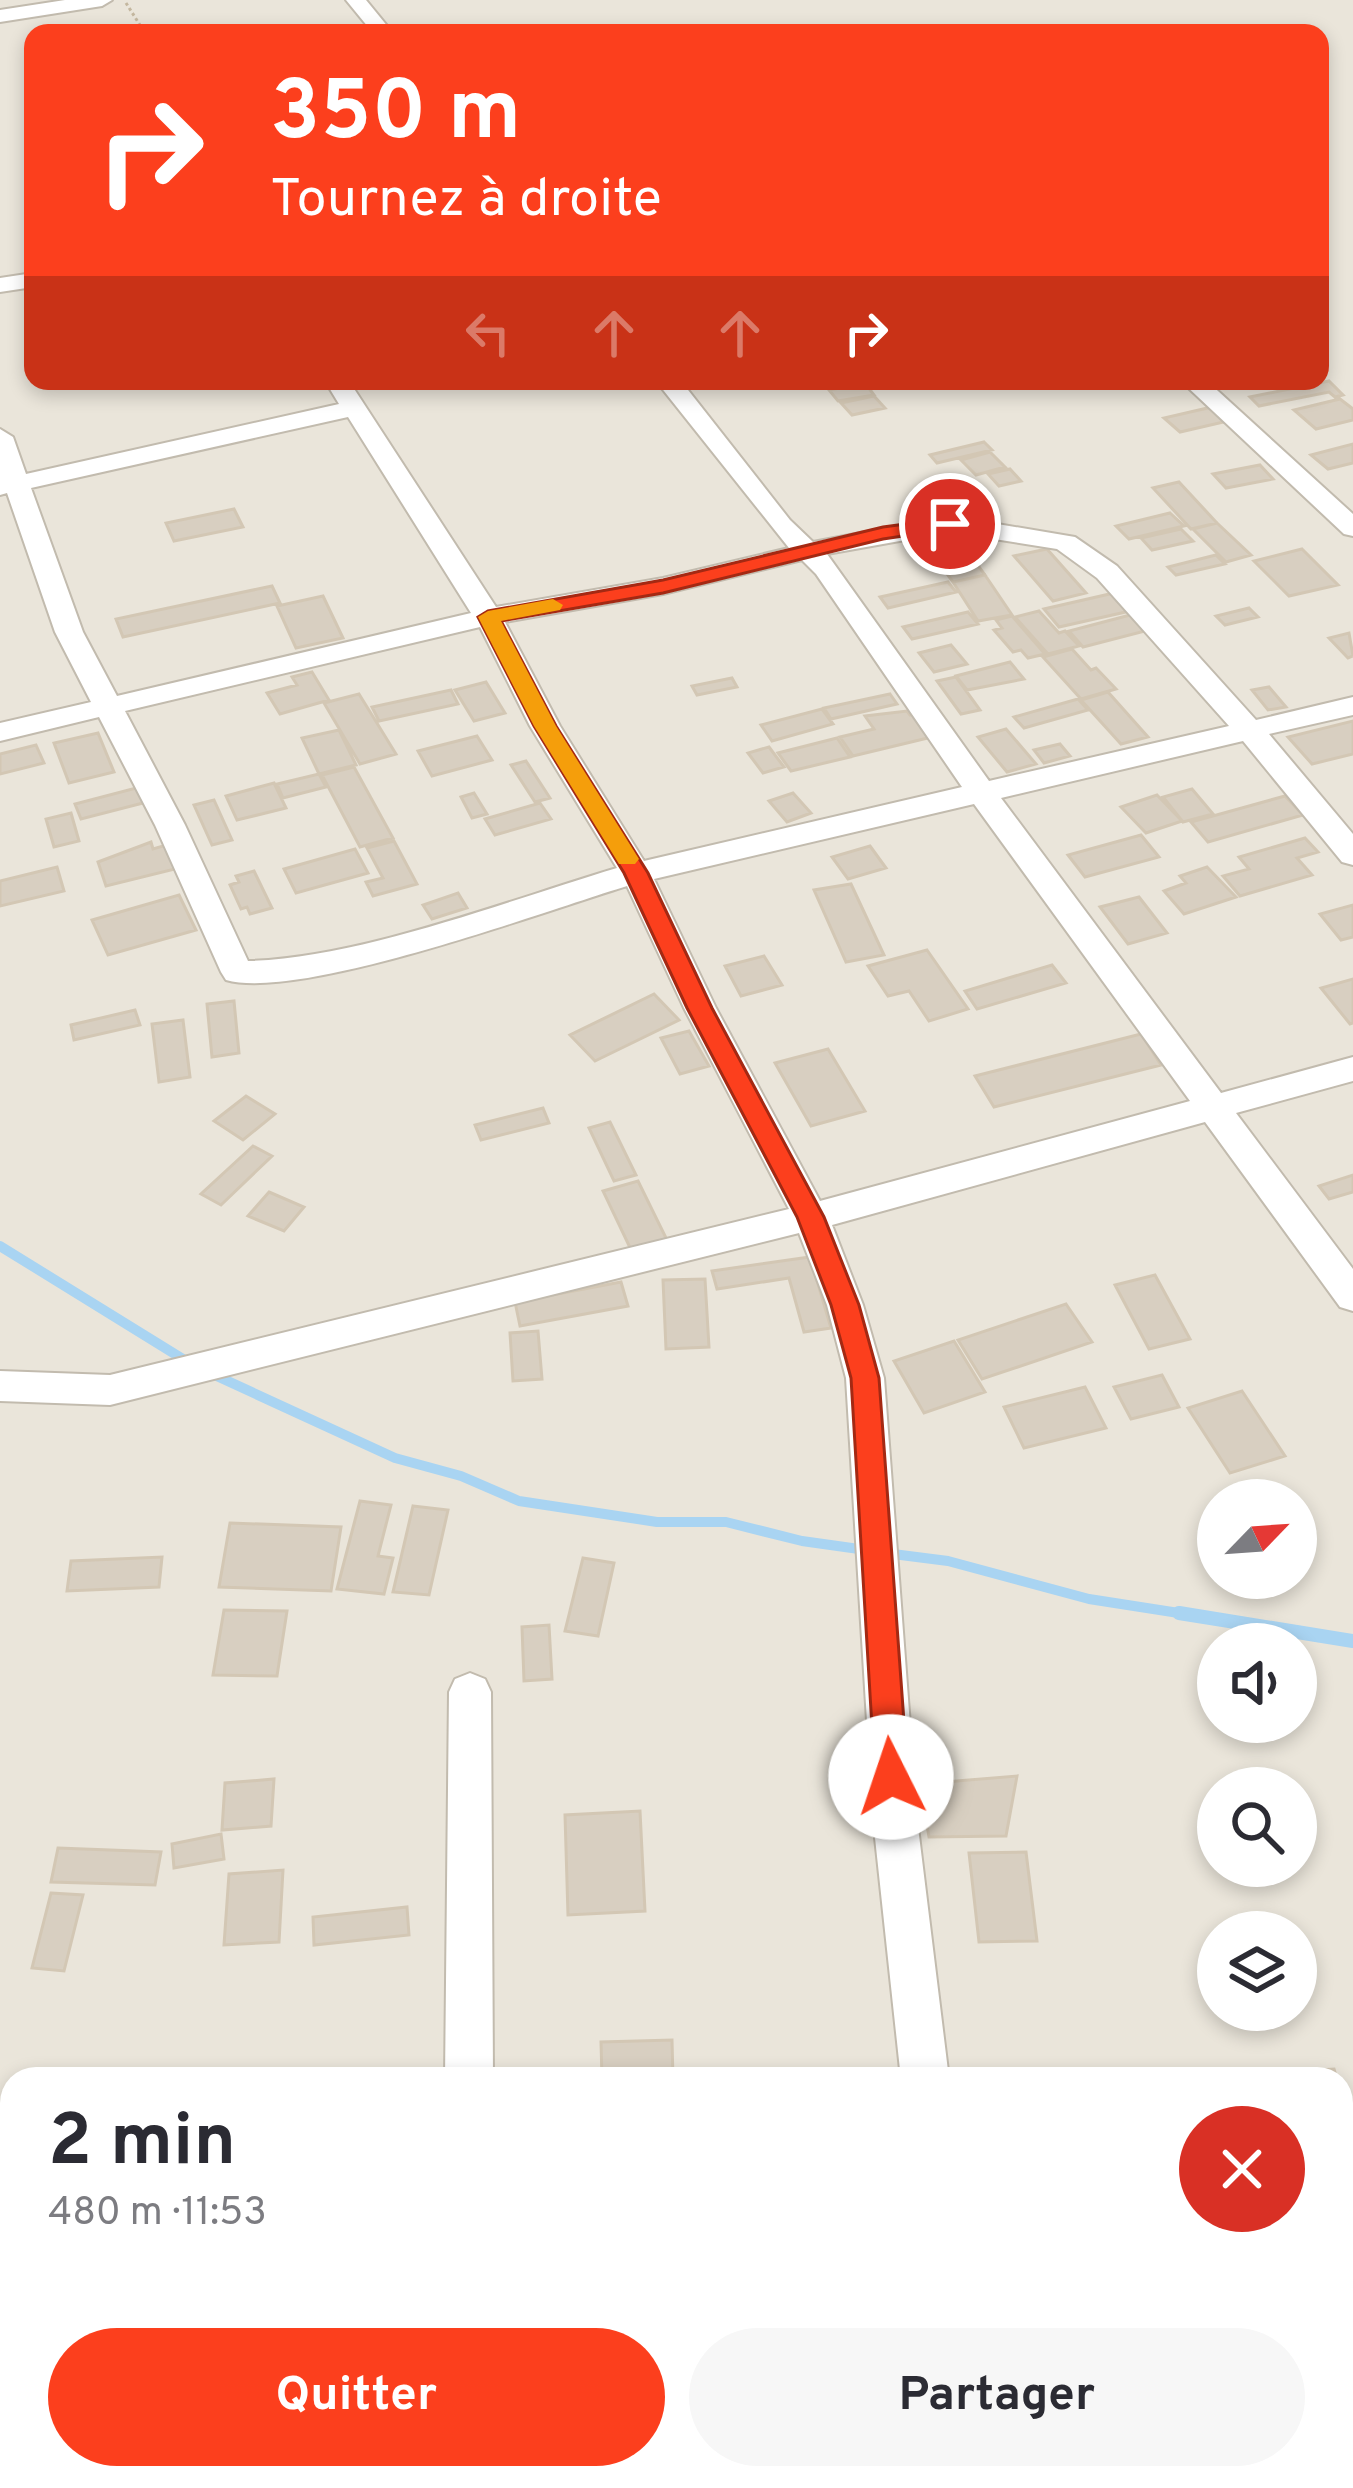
<!DOCTYPE html>
<html lang="fr">
<head>
<meta charset="utf-8">
<style>
	body { margin:0; font-family:Overpass,sans-serif; background:#f7f7f7; color:#2b2b33; height:100vh; display:flex; flex-direction:column; font-size:45px; white-space:nowrap }
	* { box-sizing:border-box; margin:0 }
	p { font-size:39px; color:#7c7c81 }
	.icon { flex:none; width:66px; height:66px; fill:none; stroke:currentColor; stroke-width:2; stroke-linecap:round; stroke-linejoin:round }
	.map { position:relative; flex:1; overflow:hidden }
	.sheet { position:absolute; left:0px; top:2067px; width:1353px; height:423px; display:flex; flex-direction:column; background:#fff; border-radius:36px 36px 0 0; box-shadow:0 6px 18px #0003 }
	.sheet>* { flex:none }
	.hud { position:absolute; left:24px; top:24px; width:1305px; height:366px; border-radius:24px; box-shadow:0 6px 18px #0003; background:#fc3f1d; color:#fff; overflow:hidden }
	.needle { width:78px; rotate:65deg }
	.buttons { position:absolute; left:1197px; top:1479px; display:grid; gap:24px }
	.buttons a { display:grid; place-items:center; width:120px; height:120px; border-radius:50%; background:#fff; box-shadow:0 6px 18px #0003; font-size:60px }
	.pin { position:absolute; display:grid; place-items:center; width:102px; height:102px; color:#fff; margin:-51px; border:6px solid #fff; border-radius:50%; box-shadow:0 3px 12px #0007 }
	.me { position:absolute; width:132px; margin:-66px; rotate:356deg; stroke-linejoin:round; filter:drop-shadow(0 0 9px #0008) }
	.turn { display:flex; align-items:center; gap:42px; height:252px; padding:0 48px; font-size:54px }
	.turn .icon { width:156px; height:156px; stroke-width:2.5 }
	.turn b { display:block; font-size:84px; line-height:102px }
	.lanes { display:flex; align-items:center; height:114px; padding:0 48px; background:#0003; justify-content:center; gap:60px; direction:ltr }
	.lanes .off { opacity:.35 }
	.round { display:grid; place-items:center; flex:none; width:126px; height:126px; border-radius:63px; background:#f7f7f7 }
	.summary { display:flex; align-items:center; justify-content:space-between; height:204px; padding:0 48px }
	h1 { font-size:72px; font-weight:700; line-height:90px }
	.cta { display:flex; gap:24px; margin-top:auto; padding:24px 48px }
	.cta a { flex:1; height:138px; border-radius:72px; background:#fc3f1d; color:#fff; font-size:48px; font-weight:700; line-height:138px; text-align:center }
	.cta a+a { background:#f7f7f7; color:#2b2b33 }
	.map>svg:first-child { display:block }
	.residential { fill:#eae5da; fill-rule:evenodd }
	.lines { fill:none; stroke-linecap:round; stroke-linejoin:round }
	.stream-far1 { stroke:#a9d4f2; stroke-width:10 }
	.stream { stroke:#a9d4f2; stroke-width:14 }
	.building { fill:#d8cfc1; stroke:#d3c7b4; stroke-width:3 }
	.minor-casing { stroke:#c2bbae; stroke-width:4 }
	.path { stroke:#c4b79f; stroke-width:3; stroke-dasharray:3 3; stroke-linecap:butt }
	.minor { fill:#fff; fill-rule:evenodd }
	.route { fill:#fc3f1d; stroke:#a42913; stroke-width:3 }
	.slow { fill:#f59e0b }
</style>
</head>
<body>
<div class="map">
<svg width="1353" height="2488" viewBox="0 0 1353 2488">
	<rect width="100%" height="100%" fill="#f6f3ec"/>
	<path class="residential" d="M0 0H1353V2488H0ZM33 33H1320V381H33ZM1218 1500H1296V1578H1218ZM1218 1644H1296V1722H1218ZM1218 1788H1296V1866H1218ZM1218 1932H1296V2010H1218ZM12 2079H1341V2478H12Z"/>
	<g class="lines">
		<path class="stream-far1" d="M0 1246 191 1364
			M208 1372 395 1458 461 1476 519 1501 657 1522H726L802 1541 866 1550
			M885 1553 948 1561 1089 1599 1198 1616"/>
		<path class="stream" d="M1179 1613 1353 1641"/>
	</g>
	<path class="building" d="M1329 381 1343 395 1335 397 1329 392 1259 406 1250 397Z
		M865 383 874 395 838 401 829 390Z
		M874 396 885 408 852 415 841 403Z
		M1340 399 1353 409V420L1316 429 1294 410Z
		M1212 407 1228 421 1180 432 1164 418Z
		M984 442 992 450 937 463 930 455Z
		M1353 444V463L1328 469 1311 455Z
		M990 452 1005 467 976 475 961 460Z
		M1260 465 1273 479 1226 488 1213 474Z
		M1010 469 1021 481 999 486 988 474Z
		M1179 482 1217 523 1191 529 1153 488Z
		M234 509 243 527 174 541 166 523Z
		M1170 513 1184 526 1129 539 1116 526Z
		M1217 523 1251 555 1226 562 1193 529Z
		M1181 529 1193 541 1152 550 1141 538Z
		M952 530 985 575 953 582 920 537Z
		M1047 549 1086 593 1053 601 1014 556Z
		M1302 549 1338 585 1289 596 1254 561Z
		M1216 555 1225 564 1176 575 1168 567Z
		M985 575 1012 615 978 621 953 582Z
		M948 582 956 592 888 608 880 597Z
		M272 586 280 603 123 637 116 619Z
		M1114 593 1130 611 1059 627 1044 609Z
		M323 596 343 638 296 648 277 606Z
		M1249 608 1258 617 1225 625 1216 616Z
		M1039 611 1059 633 1065 631 1079 646 1048 654 1015 617Z
		M968 612 978 624 912 639 903 627Z
		M1134 614 1149 630 1083 647 1069 631Z
		M1012 616 1045 654 1028 658 1021 650 1013 652 994 630 1002 628 996 620Z
		M1349 633 1353 656 1348 658 1329 638Z
		M951 645 967 664 934 672 919 653Z
		M1072 649 1091 670 1096 668 1116 689 1081 699 1043 657Z
		M1010 662 1024 679 967 690 956 676Z
		M312 672 329 700 280 714 267 693 297 685 292 677Z
		M956 677 980 710 961 714 937 681Z
		M732 678 737 687 697 695 692 686Z
		M486 682 505 713 474 721 455 690Z
		M1269 687 1286 707 1268 710 1252 690Z
		M451 690 458 704 379 721 372 707Z
		M1108 692 1148 737 1121 744 1081 700Z
		M359 694 396 754 360 764 324 703Z
		M890 694 897 704 831 719 824 708Z
		M1078 699 1088 710 1024 728 1014 717Z
		M822 709 833 724 772 741 761 725Z
		M907 711 910 715 920 713 936 736 853 756 840 737 874 729 865 716Z
		M1353 721V754L1312 764 1288 737Z
		M1006 729 1036 764 1007 772 978 737Z
		M339 730 356 765 319 774 302 738Z
		M98 733 114 772 69 783 54 743Z
		M477 736 492 760 432 776 418 751Z
		M837 738 850 757 791 771 778 753Z
		M1060 744 1070 756 1044 763 1034 750Z
		M36 745 44 763 0 774V754Z
		M769 747 784 767 763 773 748 753Z
		M526 761 550 798 535 802 511 765Z
		M354 767 393 838 360 847 322 775Z
		M319 774 326 787 283 798 277 784Z
		M274 783 286 808 237 820 226 796Z
		M140 787 147 802 81 819 75 804Z
		M1192 789 1213 814 1183 822 1163 797Z
		M474 793 487 814 472 818 461 797Z
		M793 793 811 813 787 822 769 801Z
		M1157 795 1182 821 1146 833 1121 807Z
		M1285 796 1303 815 1208 842 1191 822Z
		M214 800 232 840 212 845 194 805Z
		M540 803 551 819 495 835 485 819Z
		M71 813 79 841 54 847 46 819Z
		M1141 835 1159 857 1085 877 1068 855Z
		M1305 838 1318 852 1297 858 1312 875 1240 896 1223 876 1249 869 1239 857Z
		M394 841 417 884 373 896 366 882 383 878 367 848Z
		M151 842 153 849 170 844 179 868 106 886 98 862Z
		M870 846 886 868 848 879 832 857Z
		M355 849 368 873 296 893 284 869Z
		M57 867 64 891 0 906V881Z
		M1207 867 1236 897 1184 914 1164 891 1186 883 1180 876Z
		M254 871 272 908 250 914 247 907 241 909 230 885 239 882 236 876Z
		M851 884 884 955 846 962 814 890Z
		M458 893 467 908 432 919 423 905Z
		M179 895 196 930 108 955 92 920Z
		M1139 897 1167 933 1128 944 1100 907Z
		M1353 905V937L1341 940 1320 914Z
		M927 950 968 1009 929 1021 909 991 888 996 868 966Z
		M764 956 782 985 741 996 725 966Z
		M1052 965 1066 983 977 1009 965 991Z
		M1353 979V1023L1350 1024 1321 988Z
		M654 994 679 1020 595 1061 570 1035Z
		M234 1001 239 1053 212 1057 207 1004Z
		M135 1010 140 1025 74 1040 71 1025Z
		M183 1020 190 1077 159 1082 152 1024Z
		M689 1031 709 1066 680 1074 661 1038Z
		M1141 1034 1161 1065 994 1107 975 1076Z
		M828 1049 865 1111 811 1126 775 1063Z
		M246 1096 275 1114 243 1140 214 1121Z
		M543 1108 549 1123 481 1140 475 1125Z
		M610 1122 636 1175 614 1181 589 1128Z
		M253 1146 272 1156 221 1205 201 1194Z
		M1353 1175V1192L1329 1199 1319 1186Z
		M638 1181 669 1244 633 1254 603 1191Z
		M269 1192 304 1207 284 1231 248 1216Z
		M810 1257 831 1328 804 1332 789 1278 717 1289 712 1271Z
		M1155 1275 1190 1339 1149 1349 1115 1285Z
		M705 1279 709 1347 666 1349 663 1280Z
		M621 1282 628 1306 520 1326 515 1302Z
		M1066 1304 1092 1342 982 1379 958 1340Z
		M538 1331 542 1379 513 1381 510 1333Z
		M954 1341 985 1392 924 1413 894 1361Z
		M1162 1375 1179 1407 1131 1419 1114 1387Z
		M1085 1387 1106 1428 1024 1448 1004 1407Z
		M1242 1391 1285 1456 1230 1473 1188 1408Z
		M360 1501 391 1505 378 1556 393 1558 384 1594 337 1589Z
		M413 1506 448 1510 429 1595 393 1592Z
		M230 1523 341 1527 331 1591 219 1587Z
		M162 1557 159 1587 67 1591 71 1561Z
		M583 1558 614 1563 598 1636 565 1631Z
		M224 1610 287 1611 277 1676 213 1675Z
		M549 1625 552 1679 524 1681 522 1627Z
		M1017 1776 1006 1836 929 1837 920 1784Z
		M274 1779 271 1826 222 1830 225 1783Z
		M640 1811 645 1911 568 1915 565 1815Z
		M221 1834 224 1859 174 1868 172 1844Z
		M58 1848 161 1852 155 1885 51 1882Z
		M1026 1852 1037 1941 979 1942 969 1853Z
		M283 1870 279 1942 224 1945 229 1874Z
		M51 1893 83 1895 64 1971 32 1968Z
		M407 1907 409 1935 314 1945 313 1917Z
		M672 2040 673 2079H602L601 2042Z
		M1334 2069 1337 2079H1260L1259 2074Z
		M1341 2096 1353 2142V2176H1341Z
		M151 2478H202L201 2483 151 2487Z"/>
	<g class="lines">
		<defs>
			<path id="minor" d="M65 0H112L102 6 0 22V10Z
				M346 0H366L393 33H373Z
				M33 273V287L0 292V278Z
				M325 381H349L496 607 663 578 789 548 656 381H681L790 520 813 542 950 516 1075 537 1117 566 1256 720 1353 697V715L1269 734 1353 834V865L1342 862 1243 741 1001 798 1221 1093 1353 1057V1081L1236 1113 1353 1269V1311L1340 1307 1205 1122 832 1225 863 1305 884 1378 917 1819 949 2079H901L873 1819 846 1378 827 1305 799 1233 110 1405 0 1401V1371L110 1375 789 1209 684 1008 627 886C542 912 301 1001 226 980L221 972 155 825 99 717 0 741V723L91 702 55 632 7 493 0 495V429L13 437 26 474 339 404ZM348 417 471 613 117 696 83 632 31 488ZM950 532 1057 549 1097 578 1229 726 989 781 827 554ZM802 560 816 574 962 787 644 861 560 726 505 622 663 594ZM480 627 530 726 617 868C506 901 361 958 248 961L185 825 125 711ZM974 804 1190 1101 820 1201 716 1008 654 879Z
				M1181 381H1207L1353 514V536L1344 534Z
				M470 1673 485 1679 491 1692 493 2079H445L449 1692 455 1679Z
				M1353 2422V2474L1341 2475V2423Z
				M442 2478H494V2488H442Z
				M951 2478H1093L1089 2488H947Z"/>
		</defs>
		<use href="#minor" class="minor-casing"/>
		<path class="path" d="M126 3 145 33"/>
		<use href="#minor" class="minor"/>
	</g>
	<path class="route" d="M950 518 957 520V528L883 539 663 593 501 621 556 726 648 873 712 1008 824 1217 859 1305 879 1378 908 1777 903 1788 891 1792 880 1788 875 1777 851 1378 831 1305 797 1217 687 1008 624 873 534 726 478 617 488 611 663 580 883 527Z"/>
	<path class="slow" d="M553 599 563 605 560 610 501 621 556 726 639 859 635 864H619L534 726 478 617 488 611Z"/>
</svg>
<div class="buttons">
<a><svg class="needle" viewBox="-14 -14 28 28"><path d="M0-13l5 13h-10z" fill="#e53935"/><path d="M0 13l5-13h-10z" fill="#7c7c81"/></svg></a>
<a><svg class="icon" aria-label="sound" viewBox="0 0 24 24"><path d="M4 9h4l5-4v14l-5-4H4zM17 9q2 3 0 6"/></svg></a>
<a><svg class="icon" aria-label="search" viewBox="0 0 24 24"><circle cx="10" cy="10" r="6"/><path d="M15 15l6 6"/></svg></a>
<a><svg class="icon" aria-label="layers" viewBox="0 0 24 24"><path d="M12 4l9 5-9 5-9-5zM3 14l9 5 9-5"/></svg></a>
</div>
<div class="pin" style="left:950px;top:524px;background:#d93025"><svg class="icon" aria-label="arrive" viewBox="0 0 24 24"><path d="M6 21V4h12l-3 4 3 4H6"/></svg></div>
<svg class="me" style="left:891px;top:1777px" viewBox="-20 -20 40 40"><circle r="19" fill="#fff"/><path d="M0-13L10 11 0 6-10 11z" fill="#fc3f1d"/></svg>
<div class="hud">
<div class="turn"><svg class="icon" aria-label="right" viewBox="0 0 24 24"><path d="M7 20v-9h11M14 6l5 5-5 5"/></svg><div><b>350 m</b>Tournez à droite</div></div>
<div class="lanes"><svg class="icon off" aria-label="left" viewBox="0 0 24 24"><path d="M17 20v-9H6M10 6l-5 5 5 5"/></svg><svg class="icon off" aria-label="ahead" viewBox="0 0 24 24"><path d="M12 20V5M6 11l6-6 6 6"/></svg><svg class="icon off" aria-label="ahead" viewBox="0 0 24 24"><path d="M12 20V5M6 11l6-6 6 6"/></svg><svg class="icon" aria-label="right" viewBox="0 0 24 24"><path d="M7 20v-9h11M14 6l5 5-5 5"/></svg></div>
</div>
<section class="sheet">
<div class="summary"><div><h1>2 min</h1><p>480 m · 11:53</p></div><a class="round" style="background:#d93025;color:#fff"><svg class="icon" aria-label="close" viewBox="0 0 24 24"><path d="M6 6l12 12M18 6L6 18"/></svg></a></div>
<div class="cta"><a>Quitter</a><a>Partager</a></div>
</section>
</div>
</body>
</html>
